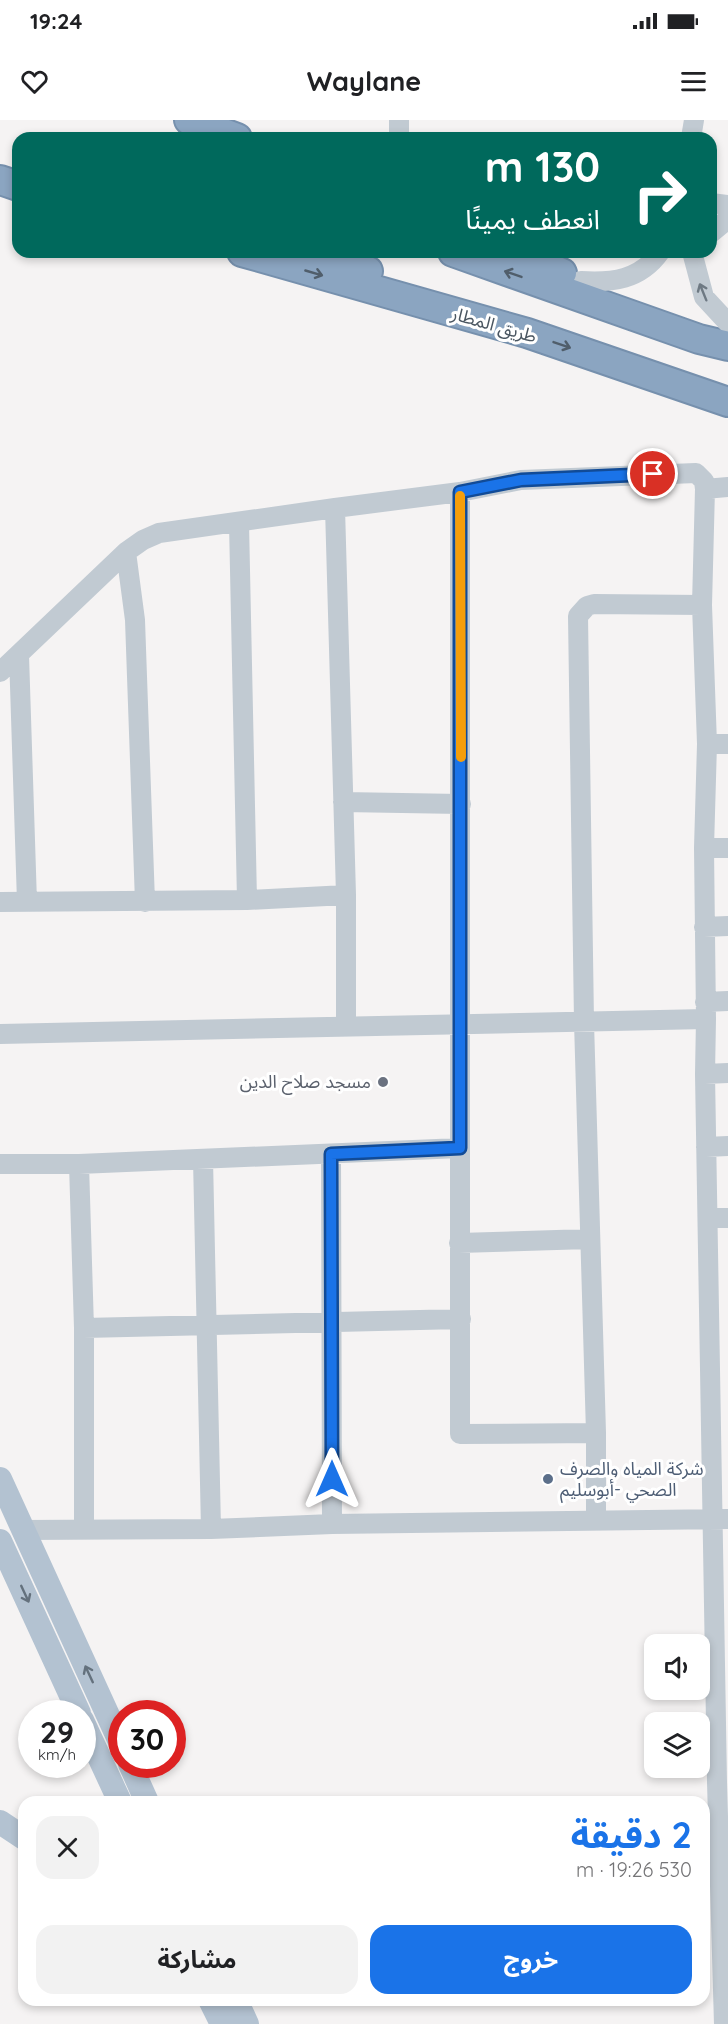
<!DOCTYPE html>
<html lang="ar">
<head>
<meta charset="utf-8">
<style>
	body { margin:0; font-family:Quicksand,"Noto Sans Arabic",sans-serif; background:#f2f2f2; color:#202124; direction:rtl; height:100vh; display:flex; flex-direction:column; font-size:22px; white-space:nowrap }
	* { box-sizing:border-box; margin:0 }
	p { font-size:20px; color:#757577 }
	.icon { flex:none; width:33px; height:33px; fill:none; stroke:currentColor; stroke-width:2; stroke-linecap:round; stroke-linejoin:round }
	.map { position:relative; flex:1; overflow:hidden; direction:ltr }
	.side { position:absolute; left:18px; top:1676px; width:692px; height:210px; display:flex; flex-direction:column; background:#fff; border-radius:18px; box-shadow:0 3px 9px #0003; direction:rtl }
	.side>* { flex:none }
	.top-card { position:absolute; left:12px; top:12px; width:705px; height:126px; border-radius:18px; box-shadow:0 3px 9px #0003; direction:rtl; background:#00695c; color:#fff; overflow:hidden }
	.controls { position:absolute; left:644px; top:1514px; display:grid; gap:12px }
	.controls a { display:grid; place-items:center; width:66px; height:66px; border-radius:12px; background:#fff; box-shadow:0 3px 9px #0003; font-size:30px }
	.speed { position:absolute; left:18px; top:1580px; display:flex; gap:12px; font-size:30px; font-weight:700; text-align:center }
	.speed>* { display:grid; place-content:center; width:78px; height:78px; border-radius:50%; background:#fff; box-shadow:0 3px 9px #0003; line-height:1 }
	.speed small { font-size:15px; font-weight:400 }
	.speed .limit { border:9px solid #d22; background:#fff; color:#111 }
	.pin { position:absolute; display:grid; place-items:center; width:51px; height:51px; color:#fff; margin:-26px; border:3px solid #fff; border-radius:50%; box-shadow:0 2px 6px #0007 }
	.me { position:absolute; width:66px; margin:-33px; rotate:0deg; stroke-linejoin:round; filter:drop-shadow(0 0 4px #0008) }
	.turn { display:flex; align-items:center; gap:21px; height:126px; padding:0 18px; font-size:27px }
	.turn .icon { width:78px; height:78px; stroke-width:2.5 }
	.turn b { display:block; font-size:42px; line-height:51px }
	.round { display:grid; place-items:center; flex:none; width:63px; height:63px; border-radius:18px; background:#f2f2f2 }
	.headline { display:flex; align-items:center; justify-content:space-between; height:102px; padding:0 18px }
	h1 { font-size:36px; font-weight:700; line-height:45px; color:#1a73e8 }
	.button { display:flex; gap:12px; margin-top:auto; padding:12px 18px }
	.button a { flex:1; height:69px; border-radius:18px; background:#1a73e8; color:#fff; font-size:24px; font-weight:700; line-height:69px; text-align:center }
	.button a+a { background:#f2f2f2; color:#202124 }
	.status { display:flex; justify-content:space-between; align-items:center; height:42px; padding:0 30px; background:#fff; direction:ltr }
	.status svg { height:16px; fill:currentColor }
	header { display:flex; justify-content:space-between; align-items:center; height:78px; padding:0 18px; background:#fff; font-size:27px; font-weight:700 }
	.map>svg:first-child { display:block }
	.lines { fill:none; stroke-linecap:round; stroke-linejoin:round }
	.highway-casing { stroke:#7690ad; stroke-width:32 }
	.minor { stroke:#c1cad2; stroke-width:20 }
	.major { stroke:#b3c2d1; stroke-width:24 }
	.highway { stroke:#8ba5c1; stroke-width:28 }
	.oneway { stroke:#505e6b }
	.oneway2 { stroke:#6e7983 }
	.oneway3 { stroke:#64717d }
	.route-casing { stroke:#114b97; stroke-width:15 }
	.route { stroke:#1a73e8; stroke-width:10 }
	.slow { stroke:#f59e0b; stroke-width:10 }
	.worship-dot { fill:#6b7280; stroke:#fff; stroke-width:2 }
	.service-dot { fill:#5c6f8a; stroke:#fff; stroke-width:2 }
	.labels { text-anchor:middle; stroke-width:6; stroke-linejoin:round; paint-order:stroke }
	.street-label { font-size:18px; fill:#4a5661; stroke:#fff }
	.worship-label { font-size:18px; fill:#5b616d; stroke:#fff; text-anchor:end }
	.service-label { font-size:18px; fill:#4e5e75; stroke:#fff; text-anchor:start }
</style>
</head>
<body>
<div class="status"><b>19:24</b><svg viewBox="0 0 49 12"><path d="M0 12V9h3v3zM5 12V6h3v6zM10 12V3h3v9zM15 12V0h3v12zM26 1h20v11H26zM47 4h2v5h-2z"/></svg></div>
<header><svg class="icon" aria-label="menu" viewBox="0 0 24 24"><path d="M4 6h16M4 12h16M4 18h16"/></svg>Waylane<svg class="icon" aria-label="heart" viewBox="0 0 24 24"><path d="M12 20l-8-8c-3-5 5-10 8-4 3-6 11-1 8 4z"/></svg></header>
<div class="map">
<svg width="728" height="1904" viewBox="0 0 728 1904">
	<rect width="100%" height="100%" fill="#f5f3f3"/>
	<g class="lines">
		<defs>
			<path id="highway" d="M189 0 237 18
				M0 60 18 66
				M242 132 527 213 728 282
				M320 132 368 151
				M453 132 699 219 728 226
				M514 132 562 153"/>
		</defs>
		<use href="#highway" class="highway-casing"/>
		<path class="minor" d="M399 18V0
			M691 18 694 0
			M711 83 728 85
			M711 113 728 99
			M692 132 704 177 728 203
			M581 161C612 163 640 160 660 132
			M705 369 728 367
			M239 403 247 780
			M126 432 135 500 145 782
			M19 535 27 782
			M0 552 126 432 143 420 159 413 335 388
			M707 624H728
			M343 682 461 684
			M704 728H728
			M0 782 247 780 346 775
			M704 807 728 806
			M705 882 728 881
			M346 907V775L335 388 460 372 521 360 696 353 704 361 705 369 702 485 707 624 704 728 706 899 705 954 717 1662 724 1904
			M0 914 706 899
			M705 954 728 953
			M706 1027 728 1026
			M460 1028V1314L596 1313
			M331 1034 332 1404
			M203 1039 211 1409
			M0 1044H79L460 1028V372
			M79 1044 84 1208V1410
			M708 1098H728
			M459 1123 589 1119
			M84 1208 461 1199
			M596 1400V1313L584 902 578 496 587 486 594 484 702 485
			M23 1410 211 1409 332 1404 728 1399"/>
		<path class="major" d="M0 1359 122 1626
			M0 1421 79 1593
			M82 1600 120 1682
			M130 1644 147 1682
			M0 1702 24 1718
			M210 1880 222 1904
			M236 1880 247 1904"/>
		<use href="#highway" class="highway"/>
	</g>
	<defs><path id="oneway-shaft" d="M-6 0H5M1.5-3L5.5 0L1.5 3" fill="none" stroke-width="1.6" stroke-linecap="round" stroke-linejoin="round" transform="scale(1.5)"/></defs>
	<g class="oneway">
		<use href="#oneway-shaft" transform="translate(314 153) rotate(16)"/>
		<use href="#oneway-shaft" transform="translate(513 154) rotate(-161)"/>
		<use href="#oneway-shaft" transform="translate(562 225) rotate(19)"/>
	</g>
	<use class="oneway2" href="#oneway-shaft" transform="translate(703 172) rotate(-112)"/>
	<g class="oneway3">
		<use href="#oneway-shaft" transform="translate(25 1474) rotate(65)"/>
		<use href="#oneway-shaft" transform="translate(89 1554) rotate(-115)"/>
	</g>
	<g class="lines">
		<defs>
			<path id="route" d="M332 1359 331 1034 460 1028V372L521 360 653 354"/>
		</defs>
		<use href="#route" class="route-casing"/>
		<use href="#route" class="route"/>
		<path class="slow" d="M460 376 461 637"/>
	</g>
	<circle class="worship-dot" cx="383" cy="962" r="6"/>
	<circle class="service-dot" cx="548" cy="1359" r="6"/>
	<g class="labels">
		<g class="street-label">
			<text transform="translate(494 205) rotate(16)" y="6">طريق المطار</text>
		</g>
		<g class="worship-label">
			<text x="371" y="968">مسجد صلاح الدين</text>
		</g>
		<g class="service-label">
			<text x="560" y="1355">شركة المياه والصرف<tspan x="560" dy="21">الصحي -أبوسليم</tspan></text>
		</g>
	</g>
</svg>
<div class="controls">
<a><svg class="icon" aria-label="sound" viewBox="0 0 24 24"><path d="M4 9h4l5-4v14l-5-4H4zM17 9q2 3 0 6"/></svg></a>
<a><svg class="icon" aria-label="layers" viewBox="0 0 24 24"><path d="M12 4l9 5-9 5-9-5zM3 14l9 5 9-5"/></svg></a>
</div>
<div class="speed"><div>29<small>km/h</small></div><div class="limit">30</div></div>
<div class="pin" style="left:653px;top:354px;background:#d93025"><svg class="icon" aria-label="arrive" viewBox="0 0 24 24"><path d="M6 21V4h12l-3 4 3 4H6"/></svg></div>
<svg class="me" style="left:332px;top:1359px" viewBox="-20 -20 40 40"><path d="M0-17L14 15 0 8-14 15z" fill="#1a73e8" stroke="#fff" stroke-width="4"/></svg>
<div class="top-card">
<div class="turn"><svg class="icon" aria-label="right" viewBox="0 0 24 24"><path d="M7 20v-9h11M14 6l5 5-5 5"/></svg><div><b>130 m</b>انعطف يمينًا</div></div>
</div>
<section class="side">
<div class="headline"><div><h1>2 دقيقة</h1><p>530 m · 19:26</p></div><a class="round"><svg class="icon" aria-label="close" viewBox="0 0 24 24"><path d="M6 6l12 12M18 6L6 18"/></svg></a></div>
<div class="button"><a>خروج</a><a>مشاركة</a></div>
</section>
</div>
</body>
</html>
